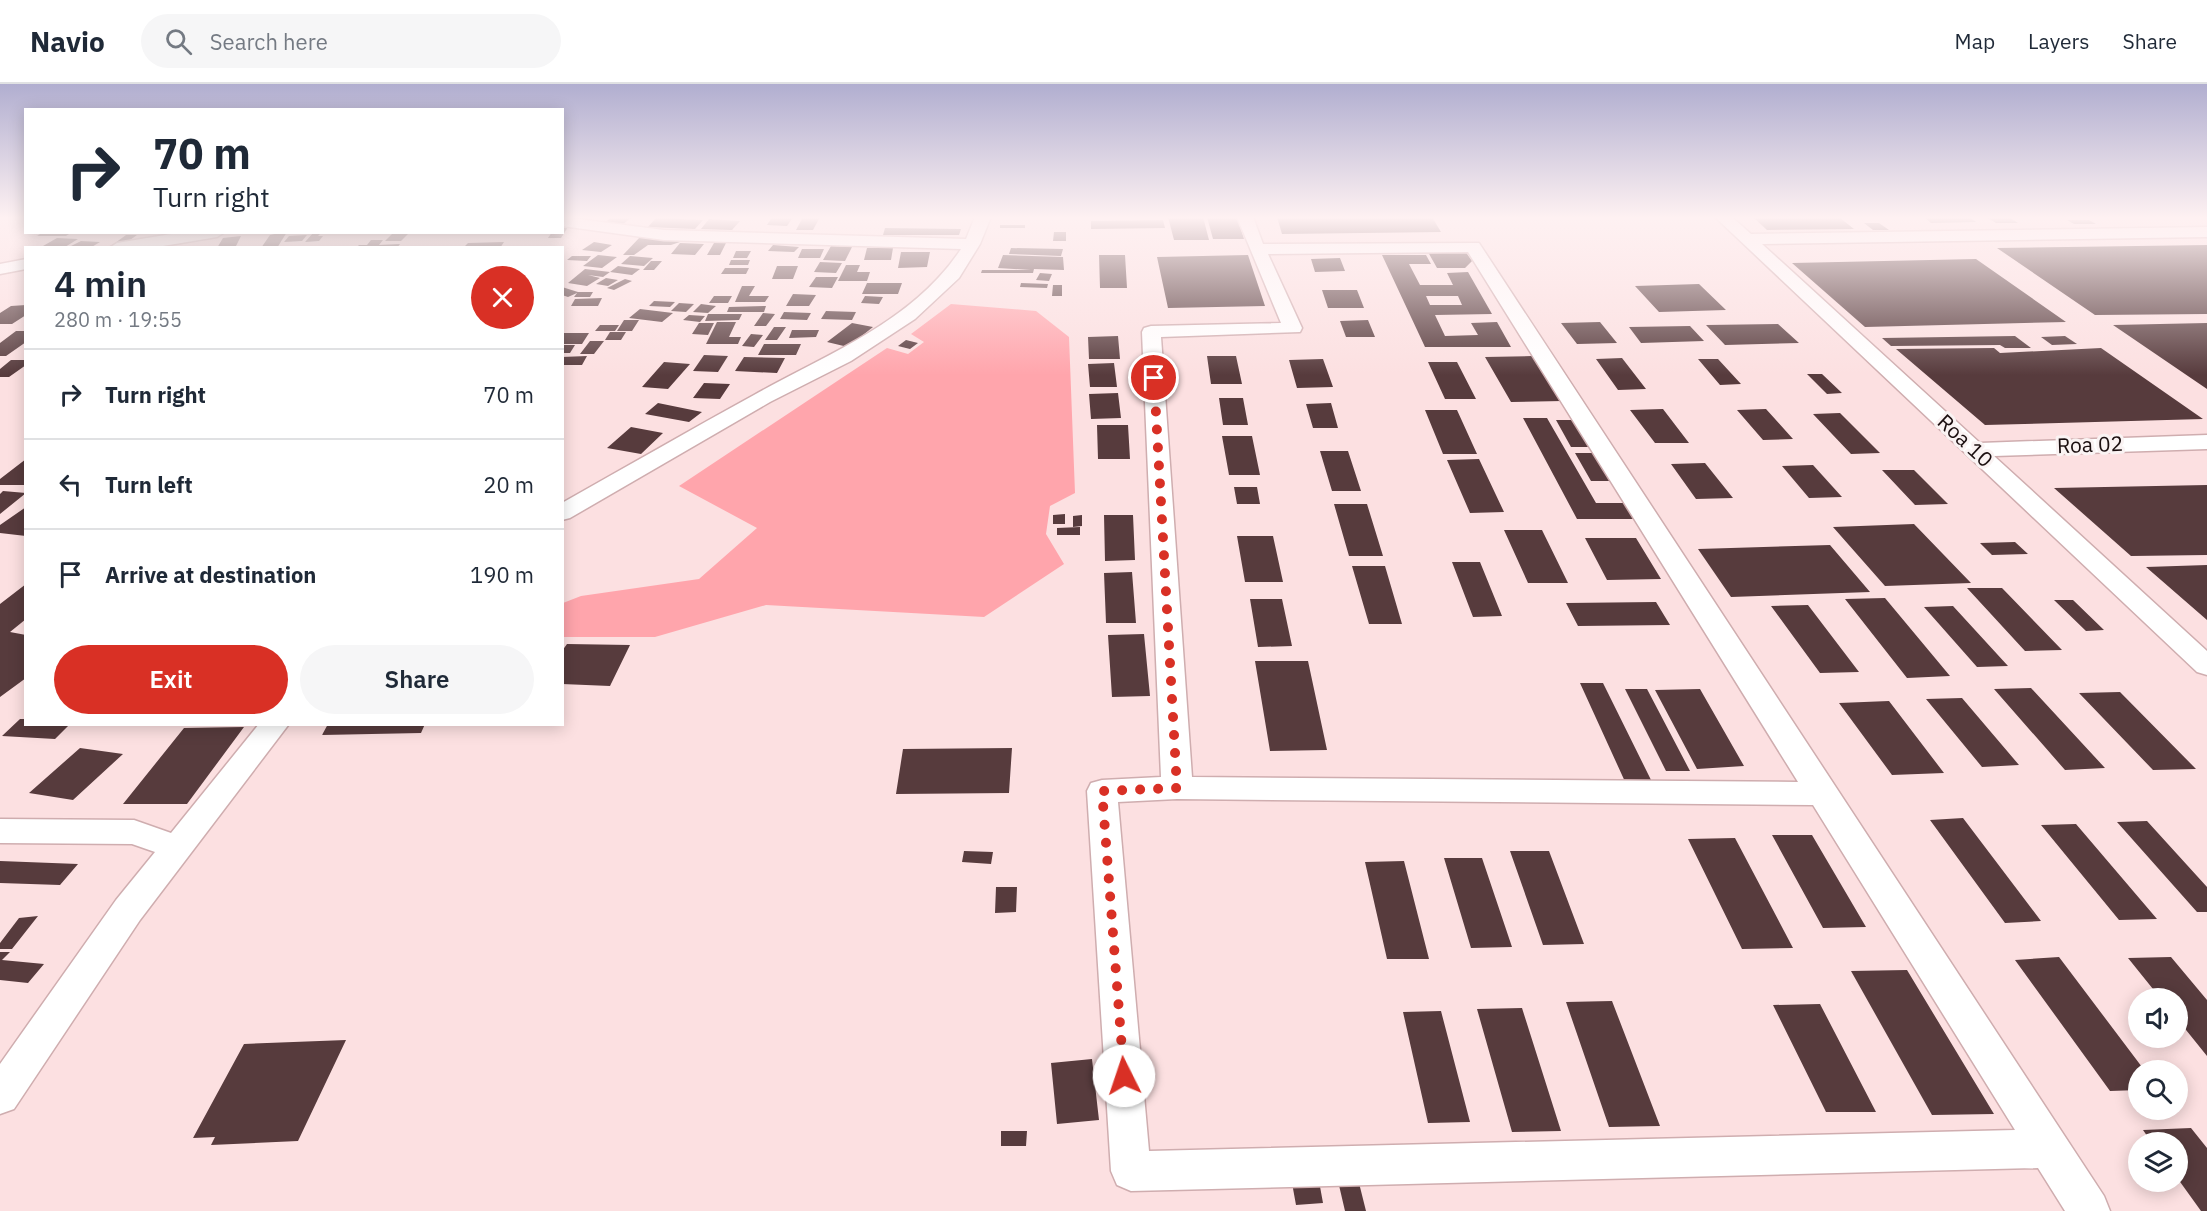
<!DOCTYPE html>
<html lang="en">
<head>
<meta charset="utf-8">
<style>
	body { margin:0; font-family:"IBM Plex Sans",sans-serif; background:#f6f6f7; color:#1f2937; height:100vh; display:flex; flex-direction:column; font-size:22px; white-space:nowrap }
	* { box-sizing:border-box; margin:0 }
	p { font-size:20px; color:#747a83 }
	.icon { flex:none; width:33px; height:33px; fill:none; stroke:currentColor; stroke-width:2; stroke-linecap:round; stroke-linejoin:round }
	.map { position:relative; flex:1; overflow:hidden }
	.sheet { position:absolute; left:24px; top:162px; width:540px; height:480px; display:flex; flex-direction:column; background:#fff; border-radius:0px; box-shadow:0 3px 15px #0003 }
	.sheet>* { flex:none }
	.banner { position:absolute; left:24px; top:24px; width:540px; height:126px; border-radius:0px; box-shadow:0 3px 15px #0003; background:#fff; color:#1f2937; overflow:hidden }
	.tools { position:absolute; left:2128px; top:904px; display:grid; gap:12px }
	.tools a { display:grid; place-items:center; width:60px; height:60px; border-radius:50%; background:#fff; box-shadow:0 3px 15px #0003; font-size:30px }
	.pin { position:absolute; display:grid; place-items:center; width:51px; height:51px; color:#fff; margin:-26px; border:3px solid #fff; border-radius:50%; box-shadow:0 2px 6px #0007 }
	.me { position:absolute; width:66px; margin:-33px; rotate:356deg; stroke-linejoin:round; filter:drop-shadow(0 0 4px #0008) }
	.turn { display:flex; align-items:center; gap:21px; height:126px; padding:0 30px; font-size:27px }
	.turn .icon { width:78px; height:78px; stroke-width:2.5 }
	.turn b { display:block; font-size:42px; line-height:51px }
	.round { display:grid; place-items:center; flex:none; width:63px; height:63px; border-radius:32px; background:#f6f6f7 }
	.summary { display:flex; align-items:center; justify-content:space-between; height:102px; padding:0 30px }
	h1 { font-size:36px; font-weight:600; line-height:45px }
	.primary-button { display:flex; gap:12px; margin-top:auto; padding:12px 30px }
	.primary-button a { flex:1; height:69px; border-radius:36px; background:#d93025; color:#fff; font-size:24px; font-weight:600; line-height:69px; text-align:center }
	.primary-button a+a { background:#f6f6f7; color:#1f2937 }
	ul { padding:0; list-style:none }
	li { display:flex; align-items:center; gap:18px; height:90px; padding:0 30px; border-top:2px solid #e0e1e3 }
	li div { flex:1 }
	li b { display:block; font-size:22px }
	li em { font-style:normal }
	header { display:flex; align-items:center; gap:36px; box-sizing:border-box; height:84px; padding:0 30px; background:#fff; border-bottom:2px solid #e0e1e3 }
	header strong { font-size:28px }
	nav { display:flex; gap:33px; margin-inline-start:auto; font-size:21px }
	.search { width:420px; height:54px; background:#f6f6f7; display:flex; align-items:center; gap:15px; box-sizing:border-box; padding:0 21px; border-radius:33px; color:#747a83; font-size:22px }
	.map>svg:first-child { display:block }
	.water { fill:#ffa5ac }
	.building { fill:#573b3d; fill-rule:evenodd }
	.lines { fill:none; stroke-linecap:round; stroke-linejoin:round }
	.street-casing { stroke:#cfadaf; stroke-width:3 }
	.street { fill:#fff; fill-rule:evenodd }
	.route { stroke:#d93025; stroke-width:10; stroke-dasharray:0 18 }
	.labels { text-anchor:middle; stroke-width:6; stroke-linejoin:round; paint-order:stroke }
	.street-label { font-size:21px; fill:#1b0f10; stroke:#faf3f3 }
</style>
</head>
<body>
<header>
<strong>Navio</strong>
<div class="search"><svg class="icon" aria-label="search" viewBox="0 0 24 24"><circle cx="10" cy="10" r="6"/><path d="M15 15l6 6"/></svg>Search here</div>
<nav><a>Map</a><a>Layers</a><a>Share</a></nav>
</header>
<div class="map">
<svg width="2207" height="1127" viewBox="0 0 2207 1127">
	<rect width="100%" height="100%" fill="#fce0e1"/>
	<path class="water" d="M951 220 1036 227 1069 253 1075 409 1050 422 1046 450 1064 480 984 533 766 521 655 553H563V519L581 512 699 495 757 444 679 402 887 264 908 270 924 258 911 250Z"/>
	<path class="building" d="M612 133H632L622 141 604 139Z
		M772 133H793L787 142 767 141Z
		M803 133H820L813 146H796Z
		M1168 133H1203L1209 156H1174Z
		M1207 133H1237L1244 155H1213Z
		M1277 133H1432L1441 148 1282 150Z
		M1753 133H1839L1854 145 1767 146Z
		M1924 133H1969L1976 138 1931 139Z
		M1986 133H2009L2018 139H1996Z
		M656 134 703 136 695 145 648 143Z
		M709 135 740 137 732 146 701 145Z
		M1163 136 1165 144 1091 145V137Z
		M2067 136H2089L2096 140H2074Z
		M1864 139H1879L1889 146H1873Z
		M1000 141H1025V144H1000Z
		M562 143H568L561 154H548L552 148H562Z
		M885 144 961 145 959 151H883Z
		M43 148H72L66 152H37Z
		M284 148H287L277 164H261L270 151Z
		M314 148H322L318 152H323L319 157 305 158Z
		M1054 148H1066V157H1053Z
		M393 149H409L401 157H385Z
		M126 151H137L123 161 111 162Z
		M307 151 302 157 284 158 289 152Z
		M241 152 235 164H217L223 154Z
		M640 153 683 157 671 161H648L634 171H623Z
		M57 154 78 155 65 163 43 162Z
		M371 156H383L379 161 400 160 397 164H356L359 161H367Z
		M81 157 100 158 90 164 69 163Z
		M504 158 500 164H463L468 159Z
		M594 158 612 161 601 168 582 166Z
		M680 159 704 160 695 171 671 170Z
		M714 159H726L720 171H707Z
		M773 161 799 163 794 168 768 167Z
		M2207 161V230L2095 231 1997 164Z
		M831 162 852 163 845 177 823 176Z
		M867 164H893L891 176H864Z
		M1011 164 1063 165 1061 172 1009 170Z
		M802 165H824L820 174H798Z
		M736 167H751L747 174H733Z
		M1465 167 1472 177 1465 184H1437L1428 168Z
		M901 168H930L927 183 898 184Z
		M598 171 617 173 602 184 583 182Z
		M1003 171 1063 173 1064 186 1034 185 1033 189H981L982 186H1031L998 184Z
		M1099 171H1125L1127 204H1100Z
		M1248 171 1265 222 1168 224 1157 173Z
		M1382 171H1426L1431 180H1409L1420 201H1453L1447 189 1468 188 1492 230 1435 231 1445 252 1478 251 1471 239 1497 238 1511 263H1425ZM1426 212H1458L1462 221H1430Z
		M572 172H591L587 177 567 176Z
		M630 172 653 174 644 182 621 180Z
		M1340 174 1345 187 1315 188 1311 175Z
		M1976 175 2066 238 1865 243 1792 179Z
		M731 176H750L748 181H729Z
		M651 177H662L654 186H643Z
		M820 178 842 179 836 189 814 188Z
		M846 181H860L857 188H870L867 197H838Z
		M618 182 640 185 632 191 610 188Z
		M777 182H798L793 195H772Z
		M725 184H749L746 190H721Z
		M585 185 610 188 603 193 588 191 600 194 587 202 568 199Z
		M1040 189 1052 190 1049 197 1036 196Z
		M816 193H838L832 204 809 203Z
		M606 194 618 196 608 202 596 200Z
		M625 195 632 197 614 206 607 204Z
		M867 199H902L898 210H862Z
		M1021 199 1048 200 1047 204 1020 203Z
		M1699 200 1726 226 1659 228 1635 202Z
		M1053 201H1062V212H1052Z
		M742 202H755L749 212H769L765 218H735Z
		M562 203 578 208H593L590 213H574L577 209 568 213 562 211Z
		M1322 206H1357L1364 224H1328Z
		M793 210 816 211 809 222H786Z
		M714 212H732L728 219H709Z
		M865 212 883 213 879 220 861 219Z
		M602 214 598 222H571L575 215Z
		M654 217 675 218 670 223 649 222Z
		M679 219 694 220 686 228 671 227Z
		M701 220 716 222 708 229 693 228Z
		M26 221V231L12 240H0V229L11 222Z
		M766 222 764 228H727L729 223Z
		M640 225 673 229 662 238 629 234Z
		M826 227 856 228 852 236 821 235Z
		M784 228 811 229 807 236 780 235Z
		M763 229 775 230 766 242H754Z
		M708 230H742L739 236 705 237Z
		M689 231 705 232 700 238 683 236Z
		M624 236H639L632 247H617Z
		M1368 236 1375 253H1346L1340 237Z
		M717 238H736L729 253H741L738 260H706Z
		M1600 238 1617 259 1577 260 1561 239Z
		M699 239H714L708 251 692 250Z
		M852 239 873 243 848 263 827 258Z
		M2207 239V305L2113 241Z
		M1778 240 1799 259 1725 261 1706 241Z
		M600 241H619L615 247H595Z
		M1690 242 1704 257 1641 259 1629 243Z
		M774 243H786L777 256H765Z
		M792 246H819L816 253 789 254Z
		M16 247H26V258L6 272H0V259Z
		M610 248H626L621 256H605Z
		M564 249H589L582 260H562Z
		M751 250 763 251 754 263 742 262Z
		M1118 252 1120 275H1089L1088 253Z
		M2015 252 2031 264H2005L2000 261 1891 262 1882 254Z
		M2065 252 2077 260 2052 261 2041 253Z
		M906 256 918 259 910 265 898 262Z
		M590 257H604L594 270H580Z
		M764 260H801L796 271H758Z
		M562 261H575L570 269H562Z
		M1994 264 2000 269 2101 264 2203 335 1985 341 1896 265Z
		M704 271 728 272 718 288 693 287Z
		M587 272 582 281H562V273Z
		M1207 272H1236L1242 300H1211Z
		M1532 272 1562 317 1511 318 1485 273Z
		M744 273 785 274 777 289 735 287Z
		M1622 274 1646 305 1618 306 1596 275Z
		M1323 275 1333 303 1297 304 1289 276Z
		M1698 275H1718L1741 300 1720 301Z
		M11 276H26V281L9 293H0V285Z
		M664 278 690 280 668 305 642 303Z
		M1428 278H1457L1476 315H1445Z
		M1114 279 1117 303H1090L1088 280Z
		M1807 290H1822L1842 309 1827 310Z
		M704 299 730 300 720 315 693 314Z
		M1118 309 1121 334 1091 335 1089 310Z
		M1219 314H1243L1248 341H1223Z
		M658 319 702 328 689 338 645 330Z
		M1331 319 1338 344H1313L1306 320Z
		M1663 325 1689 359H1655L1630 326Z
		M1766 325 1793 355 1763 356 1737 326Z
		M1425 326H1457L1477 370H1443Z
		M1840 329 1880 369 1851 370 1813 330Z
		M1523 334H1547L1596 419H1626L1636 435H1577Z
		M1556 336H1576L1592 363H1571Z
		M1097 341H1128L1130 375H1098Z
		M631 343 663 349 641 370 607 364Z
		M1222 352H1252L1260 391H1229Z
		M1320 367H1348L1361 407H1332Z
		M1575 369H1595L1611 397H1591Z
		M26 375V401H0V395Z
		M1479 375 1504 428 1470 429 1447 376Z
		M1705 379 1733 414 1696 415 1671 380Z
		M1813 381 1842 413 1809 414 1782 382Z
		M1882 386H1914L1948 420 1915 421Z
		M2207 401V471L2131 472 2054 404Z
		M1234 403H1257L1260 420H1237Z
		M3 407 26 409 0 430V410Z
		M1334 420H1367L1383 472H1349Z
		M26 423V452L0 449V441Z
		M1065 430V440H1053V431Z
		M1082 431V442L1073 443V432Z
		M1104 431H1133L1135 476 1105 477Z
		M1914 440 1971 499 1885 502 1833 443Z
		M1080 443V451H1057V444Z
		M1504 446H1542L1568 499H1528Z
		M1237 452H1273L1283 498H1245Z
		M1585 454H1636L1661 495 1607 496Z
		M2015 458 2028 470 1992 471 1980 459Z
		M1830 461 1870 508 1731 513 1698 465Z
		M1452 478H1480L1502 532 1473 533Z
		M2207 481V536L2146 483Z
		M1352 482H1385L1402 540H1369Z
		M1132 488 1136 539H1106L1104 489Z
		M26 500V535L10 548 26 551V594L0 613V520Z
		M1967 504H2002L2062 566 2025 567Z
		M1885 514 1950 592 1907 594 1845 515Z
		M1250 515H1282L1292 562 1258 563Z
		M2054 516H2073L2104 546 2086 547Z
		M1656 518 1670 541 1578 542 1566 519Z
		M1808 521 1859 588 1820 589 1771 522Z
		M1953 522 2008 582 1977 583 1924 523Z
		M1144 550 1150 612 1112 613 1108 551Z
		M567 560 630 561 610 602 562 600V567Z
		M1255 577H1308L1327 666 1270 667Z
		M1580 599H1603L1654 702H1627Z
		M2031 604 2105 684 2065 686 1994 605Z
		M1625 605H1647L1690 687H1666Z
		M1700 605 1744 682 1697 685 1655 606Z
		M2120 608 2196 685 2153 686 2079 609Z
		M1962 614 2019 681 1982 683 1926 615Z
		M1889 617 1944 689 1892 691 1839 619Z
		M20 635H26V640H70L55 655 2 652Z
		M328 640H425L421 649 322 651Z
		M244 643 187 720H123L184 644Z
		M80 664 123 670 73 716 29 709Z
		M1012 664 1009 709 896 710 903 665Z
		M1963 734 2041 837 2005 839 1930 736Z
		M2147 737 2207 803V828H2197L2117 738Z
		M2076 740 2157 835 2119 836 2041 741Z
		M1772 751H1812L1866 843 1823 844Z
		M1735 754 1793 864 1742 865 1688 755Z
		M964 767 993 768 991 780 962 778Z
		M1510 767H1549L1584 860 1543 861Z
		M1444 774H1482L1512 863 1471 864Z
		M0 777 78 780 60 801 0 799Z
		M1404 777 1429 875H1387L1365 778Z
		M996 803H1017L1016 828 995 829Z
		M38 832 12 865H0V859L19 834Z
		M0 868H10L2 876 44 880 28 899 0 896Z
		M2059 873 2145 987H2139V1006L2110 1007 2015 876Z
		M2171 873 2207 916V972L2178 936V915H2161L2128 874Z
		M1907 886 1994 1030 1932 1031 1851 887Z
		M1612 917 1660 1042 1609 1043 1566 918Z
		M1820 920 1876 1028H1826L1773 921Z
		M1522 924 1561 1047 1512 1048 1477 925Z
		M1441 927 1470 1038 1428 1039 1403 928Z
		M346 956 298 1057 211 1061 215 1053 193 1054 244 960Z
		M1092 975 1099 1036 1057 1040 1051 979Z
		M2191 1044 2207 1064V1127H2201L2178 1095V1059H2152L2143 1046Z
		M1001 1047H1027L1026 1062H1001Z
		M1358 1095 1366 1127H1345L1338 1097Z
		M1319 1097 1323 1119 1296 1121 1292 1099Z"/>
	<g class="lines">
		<defs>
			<path id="street" d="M562 133 664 146 966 155 975 133H991L980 160 959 194 915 235 851 277 770 318 570 434 562 436V419C626 383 690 346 754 311 827 270 913 238 961 165L664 156 562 142Z
				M1237 133H1253L1263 160 1479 159 2104 1112 2110 1127H2065L2038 1084 1131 1107 1117 1101 1111 1087 1087 707 1091 699 1102 696 1161 693 1142 248 1144 244 1151 242 1281 239ZM1468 168 1798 698 1192 693 1161 253 1300 248 1302 244 1268 170ZM1177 715 1813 721 2015 1046 1149 1067 1118 718Z
				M1715 133H1732L1751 150 2207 143V153L1762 160 1980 359 2207 351V365L1994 372 2207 567V591L2197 588Z
				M183 148H225L217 153 151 164H109L117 159Z
				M26 175V185L0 190V180Z
				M259 640H289L140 836 14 1025 0 1030V980L116 816 155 768 132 760 0 759V735L134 736 171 749Z"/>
		</defs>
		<use href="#street" class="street-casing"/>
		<use href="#street" class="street"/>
	</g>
	<linearGradient id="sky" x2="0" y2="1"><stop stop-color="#b1aed0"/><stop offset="0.46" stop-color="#fef1f2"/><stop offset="1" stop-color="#fef1f2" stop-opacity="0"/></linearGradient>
	<rect width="2207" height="291" fill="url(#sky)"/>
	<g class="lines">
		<path class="route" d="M1124 992 1102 707 1177 704 1154 294"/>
	</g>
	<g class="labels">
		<g class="street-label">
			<text transform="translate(1965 357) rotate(43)" y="7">Roa 10</text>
			<text transform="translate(2090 361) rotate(-2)" y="7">Roa 02</text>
		</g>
	</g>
</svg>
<div class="tools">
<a><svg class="icon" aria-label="sound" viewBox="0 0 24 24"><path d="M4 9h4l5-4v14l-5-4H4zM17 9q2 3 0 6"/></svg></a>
<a><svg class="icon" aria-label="search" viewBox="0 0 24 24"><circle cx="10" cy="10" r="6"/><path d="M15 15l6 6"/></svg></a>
<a><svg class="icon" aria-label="layers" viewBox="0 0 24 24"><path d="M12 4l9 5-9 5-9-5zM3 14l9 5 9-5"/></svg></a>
</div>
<div class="pin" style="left:1154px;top:294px;background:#d93025"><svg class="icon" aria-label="arrive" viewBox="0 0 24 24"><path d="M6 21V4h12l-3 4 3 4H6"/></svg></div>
<svg class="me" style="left:1124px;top:992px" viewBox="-20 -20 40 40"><circle r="19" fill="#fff"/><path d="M0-13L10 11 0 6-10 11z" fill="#d93025"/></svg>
<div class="banner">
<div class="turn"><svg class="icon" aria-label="right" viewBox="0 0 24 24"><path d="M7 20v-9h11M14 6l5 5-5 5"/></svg><div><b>70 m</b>Turn right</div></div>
</div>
<section class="sheet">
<div class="summary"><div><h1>4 min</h1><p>280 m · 19:55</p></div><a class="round" style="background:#d93025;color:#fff"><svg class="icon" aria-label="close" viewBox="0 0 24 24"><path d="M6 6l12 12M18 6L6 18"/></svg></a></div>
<ul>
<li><svg class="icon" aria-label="right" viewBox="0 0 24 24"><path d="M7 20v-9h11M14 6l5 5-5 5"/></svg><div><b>Turn right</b></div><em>70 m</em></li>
<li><svg class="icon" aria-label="left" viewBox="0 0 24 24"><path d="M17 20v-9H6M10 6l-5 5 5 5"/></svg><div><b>Turn left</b></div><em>20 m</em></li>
<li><svg class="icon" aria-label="arrive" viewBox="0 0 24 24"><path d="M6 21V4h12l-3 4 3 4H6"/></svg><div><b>Arrive at destination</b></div><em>190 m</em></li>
</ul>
<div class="primary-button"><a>Exit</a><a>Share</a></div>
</section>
</div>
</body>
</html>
